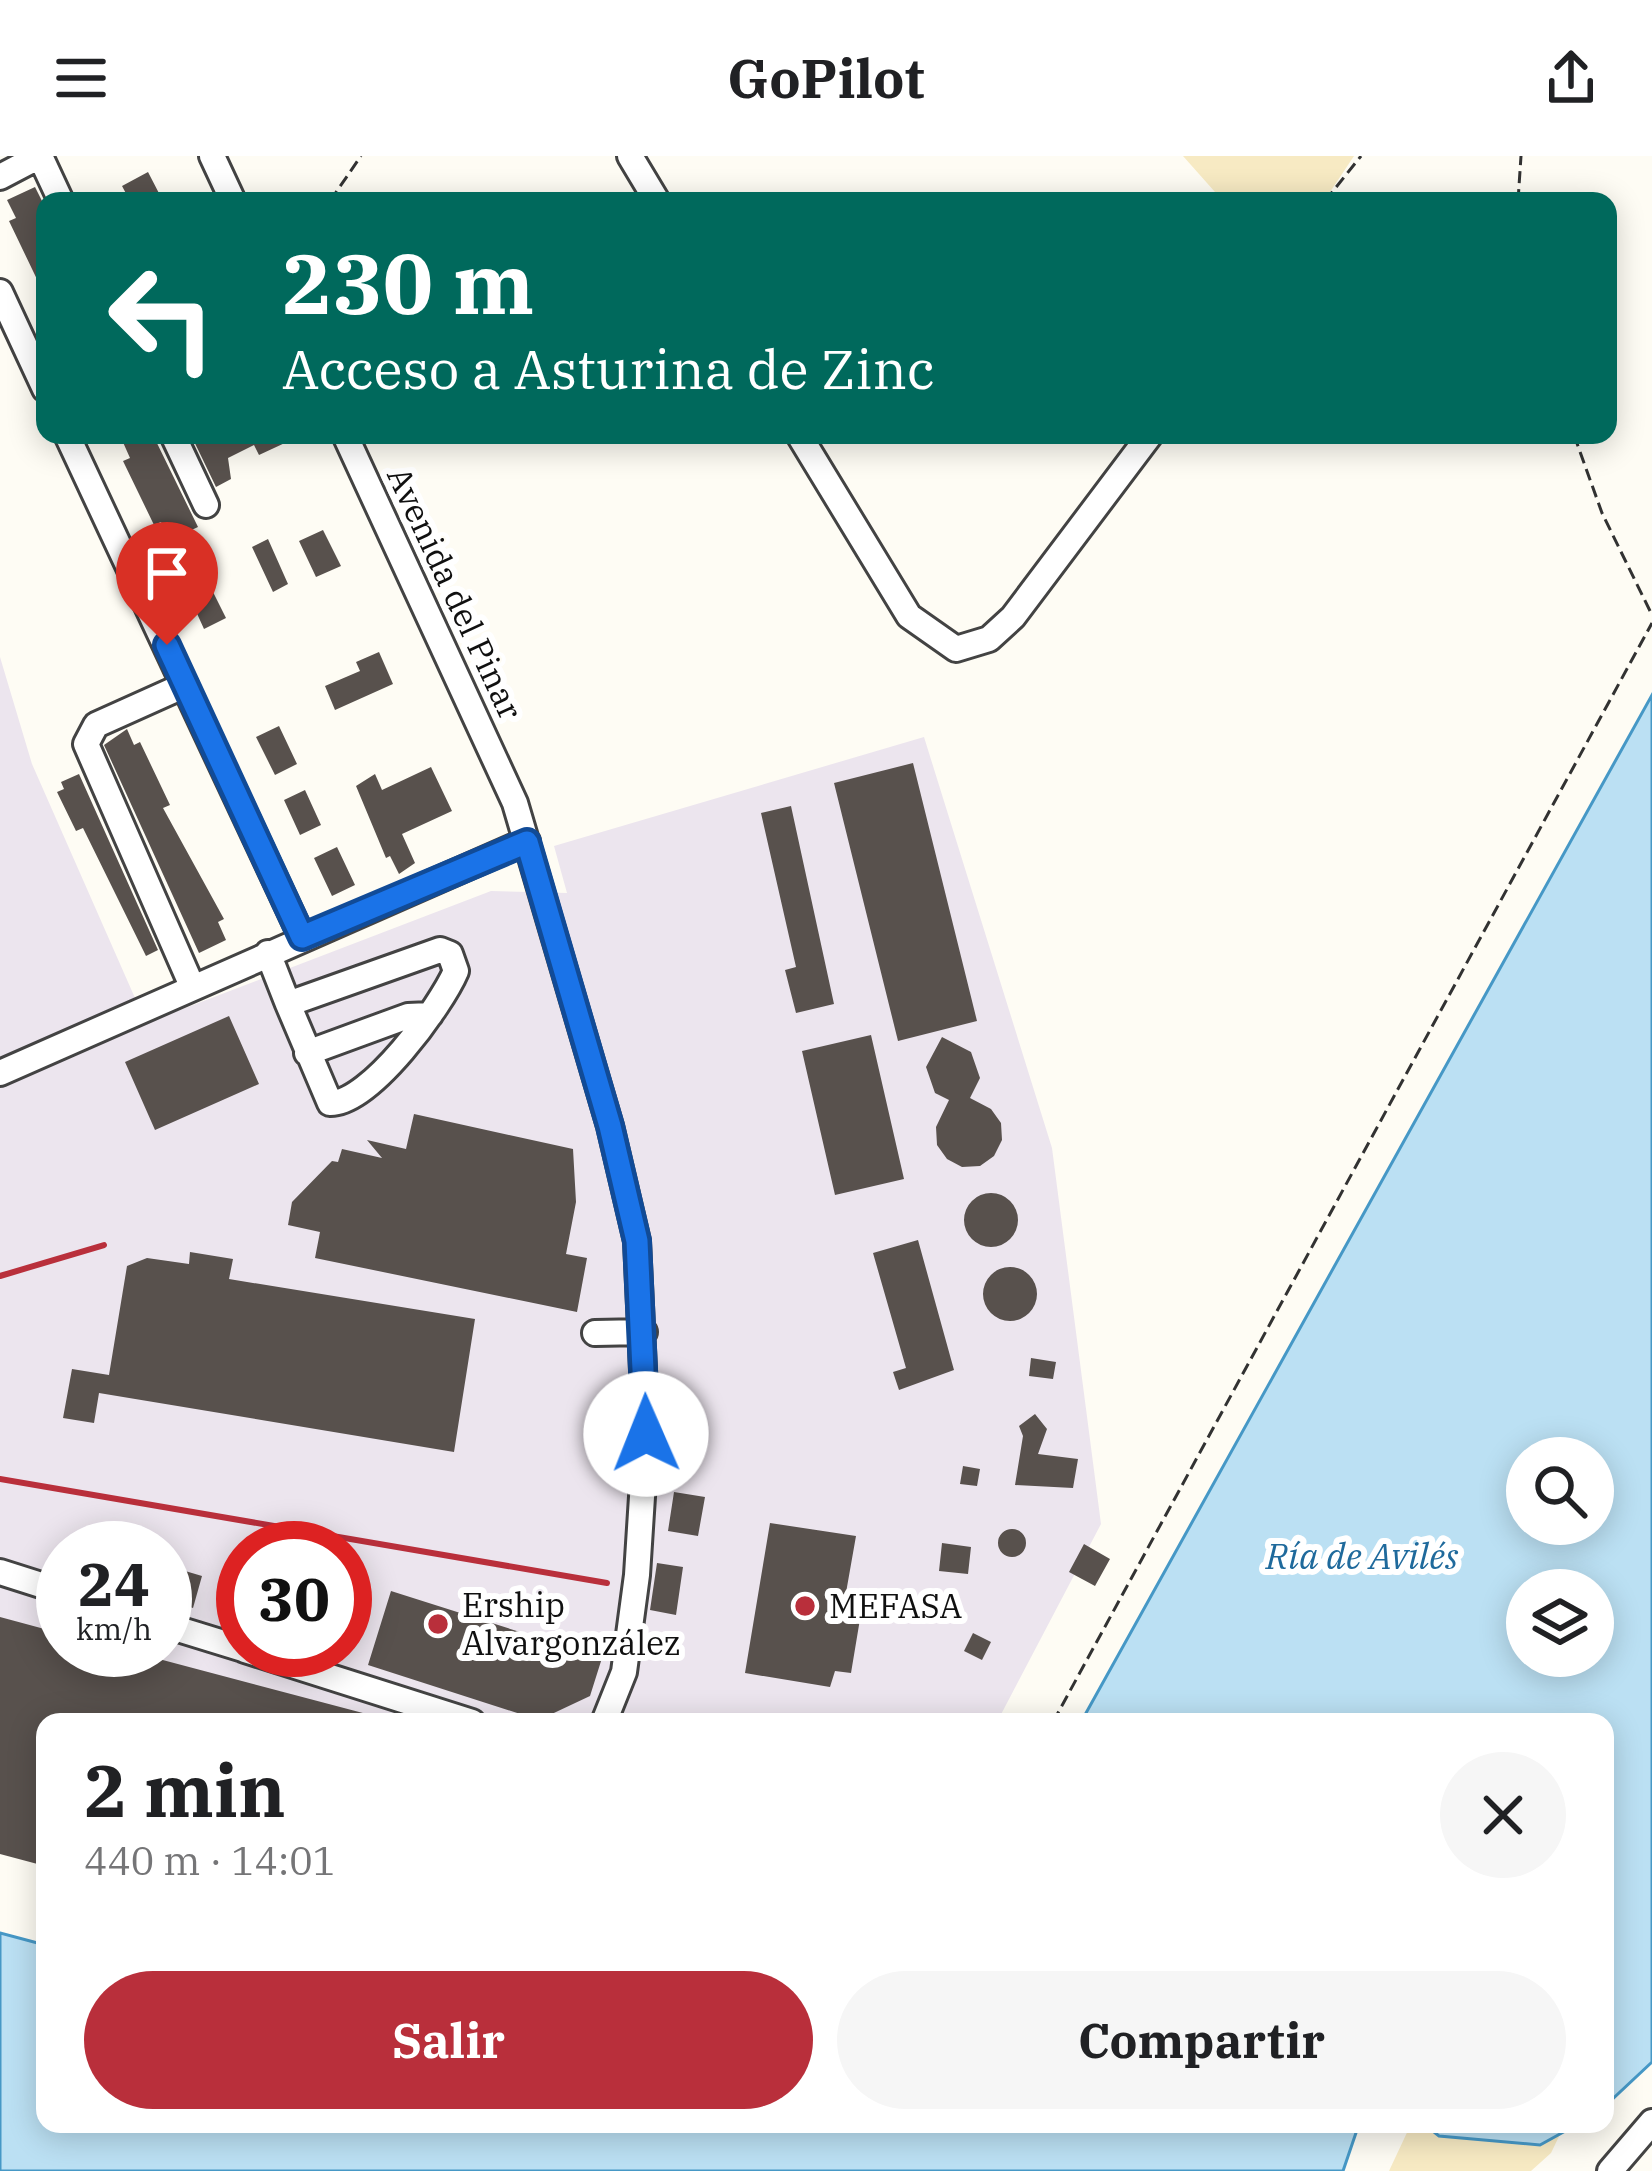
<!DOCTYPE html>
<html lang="es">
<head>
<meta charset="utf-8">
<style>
	body { margin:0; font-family:"IBM Plex Serif",serif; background:#f6f6f6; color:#202124; height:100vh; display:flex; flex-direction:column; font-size:45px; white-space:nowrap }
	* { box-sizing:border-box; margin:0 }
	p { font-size:39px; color:#757577 }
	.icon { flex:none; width:66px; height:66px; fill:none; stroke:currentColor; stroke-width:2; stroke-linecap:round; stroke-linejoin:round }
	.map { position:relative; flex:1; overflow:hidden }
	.sheet { position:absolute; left:36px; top:1557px; width:1578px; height:420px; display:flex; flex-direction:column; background:#fff; border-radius:24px; box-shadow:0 6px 30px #0003 }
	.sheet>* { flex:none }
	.hud { position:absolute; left:36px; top:36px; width:1581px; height:252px; border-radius:24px; box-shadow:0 6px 30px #0003; background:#00695c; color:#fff; overflow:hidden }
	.tools { position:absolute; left:1506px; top:1281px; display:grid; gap:24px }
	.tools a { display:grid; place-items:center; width:108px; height:108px; border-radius:50%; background:#fff; box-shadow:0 6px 30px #0003; font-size:60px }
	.speed { position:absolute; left:36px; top:1365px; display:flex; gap:24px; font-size:60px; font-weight:700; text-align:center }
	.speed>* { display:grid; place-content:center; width:156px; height:156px; border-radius:50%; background:#fff; box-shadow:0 6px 30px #0003; line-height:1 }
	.speed small { font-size:30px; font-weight:400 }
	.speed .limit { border:18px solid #d22; background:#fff; color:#111 }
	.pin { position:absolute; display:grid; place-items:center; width:102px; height:102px; color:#fff; margin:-123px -51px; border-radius:50% 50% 50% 0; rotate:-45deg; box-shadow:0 0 12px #0007 }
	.pin .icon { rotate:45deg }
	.me { position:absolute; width:132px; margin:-66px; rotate:359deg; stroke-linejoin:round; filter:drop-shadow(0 0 9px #0008) }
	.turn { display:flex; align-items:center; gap:42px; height:252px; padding:0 48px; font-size:54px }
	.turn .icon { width:156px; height:156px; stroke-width:2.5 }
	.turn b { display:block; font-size:84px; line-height:102px }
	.round { display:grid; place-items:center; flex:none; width:126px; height:126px; border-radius:63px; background:#f6f6f6 }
	.headline { display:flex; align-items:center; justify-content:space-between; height:204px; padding:0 48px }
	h1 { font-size:72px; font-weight:700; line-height:90px }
	.cta { display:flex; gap:24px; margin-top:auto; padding:24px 48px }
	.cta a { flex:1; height:138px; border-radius:72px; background:#b92f3b; color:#fff; font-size:48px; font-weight:700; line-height:138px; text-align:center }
	.cta a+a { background:#f6f6f6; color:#202124 }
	header { display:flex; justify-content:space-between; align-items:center; height:156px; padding:0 48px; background:#fff; font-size:54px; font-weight:700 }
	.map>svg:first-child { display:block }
	.industrial { fill:#ece5ee; fill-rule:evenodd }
	.sand { fill:#f7eac3 }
	.water { fill:#bbe0f3; stroke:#4698c6; stroke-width:3; fill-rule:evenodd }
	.building { fill:#58514d }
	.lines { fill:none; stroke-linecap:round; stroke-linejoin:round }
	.minor-casing { stroke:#434343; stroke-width:30 }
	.path { stroke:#323232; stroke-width:3; stroke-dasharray:12 6; stroke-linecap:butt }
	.minor { stroke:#fff; stroke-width:24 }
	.rail { stroke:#b92f3b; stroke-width:6 }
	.route-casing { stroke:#114b97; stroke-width:30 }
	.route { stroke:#1a73e8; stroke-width:21 }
	.poi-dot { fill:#b92f3b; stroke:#fff; stroke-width:4.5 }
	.labels { text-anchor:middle; stroke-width:12; stroke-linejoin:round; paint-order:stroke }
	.street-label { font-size:33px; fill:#101010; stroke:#fff }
	.poi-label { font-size:33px; fill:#101010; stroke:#fff; text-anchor:start }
	.water-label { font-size:36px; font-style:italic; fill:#1f6a9c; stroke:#fff }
</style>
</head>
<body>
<header><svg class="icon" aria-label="menu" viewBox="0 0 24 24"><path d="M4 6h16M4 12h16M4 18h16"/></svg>GoPilot<svg class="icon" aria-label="share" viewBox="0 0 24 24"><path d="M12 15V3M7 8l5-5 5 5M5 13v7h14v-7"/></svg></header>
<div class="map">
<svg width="1652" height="2015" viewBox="0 0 1652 2015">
	<rect width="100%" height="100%" fill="#fefcf4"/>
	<path class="industrial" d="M0 501 32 608 146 867 491 735 567 737 554 690 924 581 1052 992 1101 1368 997 1566H154L0 1543ZM63 1392H165V1494H63ZM243 1392H345V1494H243Z"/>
	<path class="sand" d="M1183 0H1354L1324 45H1223Z
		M1411 1968H1565L1551 1997 1531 2015H1389Z"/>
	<path class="water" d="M1652 539V1906L1605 1950V1566H1081ZM1527 1302H1593V1368H1527ZM1527 1434H1593V1500H1527Z
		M0 1777 45 1789V1968H1359L1343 2015H0Z
		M1424 1968H1578L1540 1989 1439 1980Z"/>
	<path class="building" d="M148 16 163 45H130L122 30Z
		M35 31 45 51V140L9 65 16 62 7 44Z
		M132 279H153L198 371 170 384 161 366 154 369 123 305 130 302 122 284Z
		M191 279H225L228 286 243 279H302L259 299 254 289 228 302 231 323 216 331Z
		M323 374 341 410 316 421 299 385Z
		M268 383 288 428 273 436 252 391Z
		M210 430 226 462 204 473 189 440Z
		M379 496 393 528 335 554 325 530 360 515 356 506Z
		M279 570 297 608 275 619 256 581Z
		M127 573 134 589 140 586 170 649 163 652 224 763 218 766 226 784 199 797 104 589Z
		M913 607 977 865 898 885 834 627Z
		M431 611 452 655 402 678 415 707 399 718 390 700 386 702 356 630 375 618 382 634Z
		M79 618 158 794 146 800 83 672 76 675 57 636 64 633 61 626Z
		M305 634 321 669 300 679 284 644Z
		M791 650 834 848 796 857 785 814 796 811 761 657Z
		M337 691 355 729 332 740 314 702Z
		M229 860 259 928 155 974 125 906Z
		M871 879 904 1023 835 1039 802 895Z
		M942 881 971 896 980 922 970 942 991 953 1001 967 1002 984 994 1000 980 1010 962 1011 947 1003 937 989 936 971 949 944 935 937 926 911Z
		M414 958 573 993 576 1046 566 1098 587 1102 577 1156 315 1102 320 1076 288 1069 292 1046 332 1005 338 1006 342 993 382 1002 367 984 406 993Z
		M964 1064a27 27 0 1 1 54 0a27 27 0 1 1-54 0Z
		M918 1084 954 1214 899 1234 893 1216 906 1212 873 1097Z
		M190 1096 233 1103 229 1123 475 1163 454 1296 99 1237 94 1267 63 1262 72 1213 109 1219 127 1110 147 1102 189 1108Z
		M983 1138a27 27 0 1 1 54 0a27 27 0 1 1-54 0Z
		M1031 1202 1056 1206 1053 1223 1029 1220Z
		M1035 1258 1047 1273 1038 1298 1078 1303 1073 1332 1015 1329 1023 1280 1019 1270Z
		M963 1310 980 1313 977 1330 960 1328Z
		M674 1336 705 1341 698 1380 668 1375Z
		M770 1367 856 1380 844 1448 862 1451 851 1517 835 1515 830 1531 745 1517Z
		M998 1387a14 14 0 1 1 28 0a14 14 0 1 1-28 0Z
		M942 1387 971 1391 968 1418 939 1415Z
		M1084 1388 1110 1403 1095 1430 1069 1416Z
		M657 1407 683 1411 676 1459 650 1454Z
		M165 1409 202 1420 193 1452 165 1443Z
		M391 1435 602 1502 590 1540 539 1564 368 1509Z
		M0 1461 63 1478V1494H125L378 1561 377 1566H45V1710L0 1698Z
		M973 1477 991 1486 982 1504 964 1495Z"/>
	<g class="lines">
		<defs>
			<path id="minor" d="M40 0 61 45
				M212 0 233 45
				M630 0 657 45
				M0 21 40 0
				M0 136 45 233
				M67 279 302 781
				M173 279 206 349
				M345 279 515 647 610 970 637 1085 646 1278 637 1419 624 1516 604 1566
				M799 279 909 460 956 493 989 483 1013 461 1150 279
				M185 529 96 569 86 588 192 830
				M440 794 450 798 456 815C441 850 370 948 330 947L288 848Z
				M268 797 288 848
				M307 897 408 860 430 859
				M0 917 527 685
				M595 1177 644 1176
				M0 1416 63 1436
				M165 1469 243 1493
				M245 1494 472 1566
				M1610 2015 1652 1966"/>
		</defs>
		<use href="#minor" class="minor-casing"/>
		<path class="path" d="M330 45 361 0
			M1325 45 1361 0
			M1518 45 1521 0
			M1574 279 1602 357 1652 459
			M1053 1566 1652 467"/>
		<use href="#minor" class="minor"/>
		<path class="rail" d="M0 1120 104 1089
			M0 1323 607 1427"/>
	</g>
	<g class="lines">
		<defs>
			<path id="route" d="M167 489 302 781 527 686 610 970 637 1085 646 1278"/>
		</defs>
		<use href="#route" class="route-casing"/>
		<use href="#route" class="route"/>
	</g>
	<g class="poi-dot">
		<circle cx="805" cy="1450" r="12"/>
		<circle cx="438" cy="1468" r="12"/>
	</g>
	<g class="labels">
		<g class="street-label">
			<text transform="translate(455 437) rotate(65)" y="12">Avenida del Pinar</text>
		</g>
		<g class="poi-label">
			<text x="462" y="1461">Ership<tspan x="462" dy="38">Alvargonzález</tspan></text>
			<text x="829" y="1462">MEFASA</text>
		</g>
		<g class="water-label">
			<text x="1362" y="1413">Ría de Avilés</text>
		</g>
	</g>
</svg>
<div class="tools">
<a><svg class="icon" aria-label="search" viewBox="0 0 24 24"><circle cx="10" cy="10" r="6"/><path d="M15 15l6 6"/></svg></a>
<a><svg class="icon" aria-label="layers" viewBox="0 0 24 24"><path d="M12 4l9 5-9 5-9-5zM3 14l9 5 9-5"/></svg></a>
</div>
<div class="speed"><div>24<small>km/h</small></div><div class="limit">30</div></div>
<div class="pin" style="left:167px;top:489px;background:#d93025"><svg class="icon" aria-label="arrive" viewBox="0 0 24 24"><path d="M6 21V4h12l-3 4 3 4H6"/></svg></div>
<svg class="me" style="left:646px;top:1278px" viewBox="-20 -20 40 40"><circle r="19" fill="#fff"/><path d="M0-13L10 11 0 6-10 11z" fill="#1a73e8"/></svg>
<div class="hud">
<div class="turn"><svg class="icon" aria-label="left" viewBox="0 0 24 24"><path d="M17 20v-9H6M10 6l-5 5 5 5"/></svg><div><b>230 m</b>Acceso a Asturina de Zinc</div></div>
</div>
<section class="sheet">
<div class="headline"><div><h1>2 min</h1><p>440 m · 14:01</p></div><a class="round"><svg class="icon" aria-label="close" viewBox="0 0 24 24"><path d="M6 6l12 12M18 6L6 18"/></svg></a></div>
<div class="cta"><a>Salir</a><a>Compartir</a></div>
</section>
</div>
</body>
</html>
